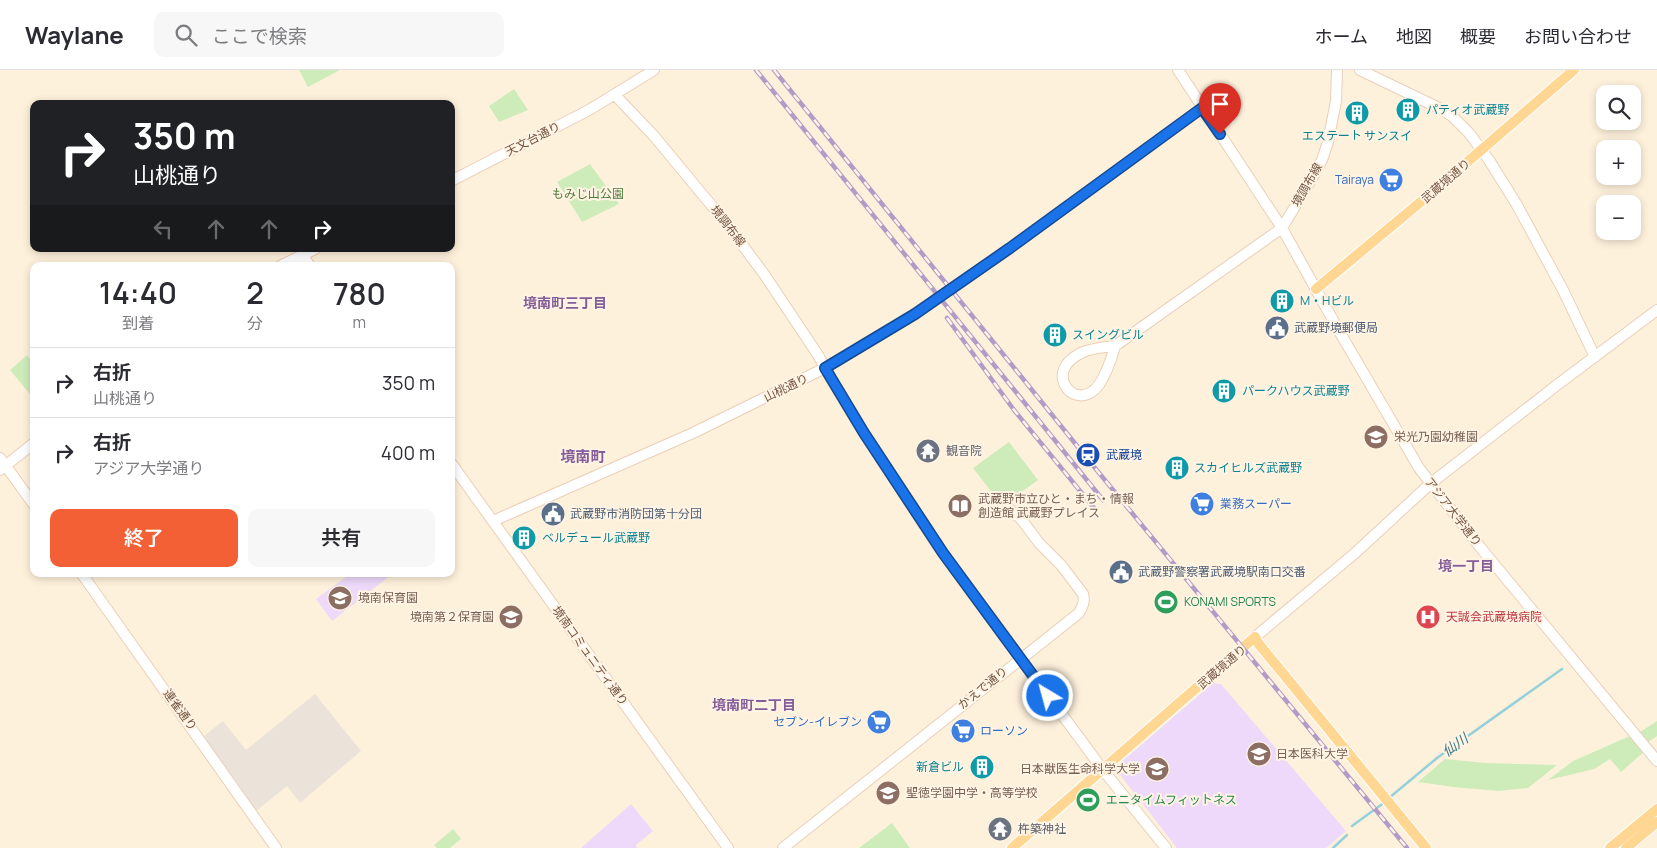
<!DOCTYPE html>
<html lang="ja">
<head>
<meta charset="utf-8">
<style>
	body { margin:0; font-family:Manrope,"Noto Sans JP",sans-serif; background:#f7f7f7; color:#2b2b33; height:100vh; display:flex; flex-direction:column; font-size:19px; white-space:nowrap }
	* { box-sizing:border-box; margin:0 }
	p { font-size:16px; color:#7c7c81 }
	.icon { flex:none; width:28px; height:28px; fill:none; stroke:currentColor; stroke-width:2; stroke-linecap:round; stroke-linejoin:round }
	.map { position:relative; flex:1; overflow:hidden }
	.panel { position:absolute; left:30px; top:192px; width:425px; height:315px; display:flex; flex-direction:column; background:#fff; border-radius:10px; box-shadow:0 2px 8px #0003 }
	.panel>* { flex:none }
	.banner { position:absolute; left:30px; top:30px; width:425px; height:152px; border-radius:10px; box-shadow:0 2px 8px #0003; background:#202124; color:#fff; overflow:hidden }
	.buttons { position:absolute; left:1596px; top:15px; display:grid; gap:10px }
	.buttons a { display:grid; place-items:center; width:45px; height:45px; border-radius:10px; background:#fff; box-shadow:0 2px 8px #0003; font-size:25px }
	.pin { position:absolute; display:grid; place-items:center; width:42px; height:42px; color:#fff; margin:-51px -21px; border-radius:50% 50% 50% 0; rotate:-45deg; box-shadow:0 0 5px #0007 }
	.pin .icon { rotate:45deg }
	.me { position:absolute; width:55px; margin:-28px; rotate:323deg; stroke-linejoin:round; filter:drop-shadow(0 0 4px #0008) }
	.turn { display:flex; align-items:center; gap:18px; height:105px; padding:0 20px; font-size:22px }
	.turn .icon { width:65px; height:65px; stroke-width:2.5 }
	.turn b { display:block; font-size:35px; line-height:42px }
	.lanes { display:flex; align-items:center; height:48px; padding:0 20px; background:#0003; justify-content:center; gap:25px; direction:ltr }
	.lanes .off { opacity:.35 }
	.eta { display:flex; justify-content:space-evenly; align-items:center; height:85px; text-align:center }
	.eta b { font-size:30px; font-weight:600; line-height:35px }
	.action { display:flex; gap:10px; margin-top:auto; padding:10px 20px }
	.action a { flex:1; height:58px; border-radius:10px; background:#f46035; color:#fff; font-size:20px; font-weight:600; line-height:58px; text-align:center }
	.action a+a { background:#f7f7f7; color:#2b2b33 }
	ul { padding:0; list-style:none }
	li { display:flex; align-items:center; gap:15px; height:70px; padding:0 20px; border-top:1px solid #e1e1e2 }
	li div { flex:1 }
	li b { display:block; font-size:19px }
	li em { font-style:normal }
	header { display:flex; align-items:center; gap:30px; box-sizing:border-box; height:70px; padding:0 25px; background:#fff; border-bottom:1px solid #e1e1e2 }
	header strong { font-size:24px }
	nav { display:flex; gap:28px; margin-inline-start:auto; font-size:18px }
	.search { width:350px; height:45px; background:#f7f7f7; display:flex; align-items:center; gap:12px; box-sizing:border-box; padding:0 18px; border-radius:10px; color:#7c7c81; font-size:19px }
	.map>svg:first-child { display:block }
	.industrial { fill:#ebe2d9 }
	.education { fill:#eed9fa }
	.green { fill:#ceecba }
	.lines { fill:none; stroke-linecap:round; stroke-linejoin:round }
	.stream { stroke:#95d0db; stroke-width:2.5 }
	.secondary-casing { stroke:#eacfb7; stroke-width:12 }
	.primary-casing { stroke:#fff; stroke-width:12 }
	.secondary { stroke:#fff; stroke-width:10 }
	.primary { stroke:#ffd692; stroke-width:10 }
	.rail-casing { stroke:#b39bc7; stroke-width:4.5 }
	.rail { stroke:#fff4e4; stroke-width:2.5; stroke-dasharray:8; stroke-linecap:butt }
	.route-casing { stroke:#114b97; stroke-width:12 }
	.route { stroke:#1a73e8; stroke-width:9 }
	.labels { text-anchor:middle; stroke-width:4; stroke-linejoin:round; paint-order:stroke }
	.culture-label { font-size:12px; fill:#0d838f; stroke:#fff4e4; text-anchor:start }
	.street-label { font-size:12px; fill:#755543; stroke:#fff4e4 }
	.shop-label { font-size:12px; fill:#366cbe; stroke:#fff4e4; text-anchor:end }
	.park-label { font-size:12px; fill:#4e7c3a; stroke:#fff4e4 }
	.service-label { font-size:12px; fill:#4e5e75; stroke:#fff4e4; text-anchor:start }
	.education-label { font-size:12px; fill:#785e54; stroke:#fff4e4; text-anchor:start }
	.worship-label { font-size:12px; fill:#5b616d; stroke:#fff4e4; text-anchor:start }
	.transit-label { font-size:12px; fill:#164399; stroke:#fff4e4; text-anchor:start }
	.leisure-label { font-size:12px; fill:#27864d; stroke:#fff4e4; text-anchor:start }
	.health-label { font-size:12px; fill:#be3a42; stroke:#fff4e4; text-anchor:start }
	.neighbourhood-label { font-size:14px; font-weight:bold; fill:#855e99; stroke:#fff4e4 }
	.water-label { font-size:14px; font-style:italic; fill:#397783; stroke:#fff4e4 }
	.quarter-label { font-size:15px; font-weight:bold; fill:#855e99; stroke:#fff4e4 }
</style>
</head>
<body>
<header>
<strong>Waylane</strong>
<div class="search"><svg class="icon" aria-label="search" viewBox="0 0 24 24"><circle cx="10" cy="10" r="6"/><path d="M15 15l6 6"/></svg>ここで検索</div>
<nav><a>ホーム</a><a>地図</a><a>概要</a><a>お問い合わせ</a></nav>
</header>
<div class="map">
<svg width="1657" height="778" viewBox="0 0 1657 778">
	<rect width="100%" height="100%" fill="#fef1dc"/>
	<path class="industrial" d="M315 624 361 681 300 733 287 716 256 741 204 666 223 651 246 680Z"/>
	<path class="education" d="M350 504H390L391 505 332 551 316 529Z
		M1213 613 1221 614 1346 761 1326 778H1177L1117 701 1118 695Z
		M631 734 653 761 636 775 637 778H581Z"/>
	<path class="green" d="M299 0H340L308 17Z
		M514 19 528 40 499 52 489 36Z
		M590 94 619 134 582 152 557 112Z
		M27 285 34 294V329L10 300Z
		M1009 372 1038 410 1012 429H997L973 398Z
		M1657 651V666L1648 672 1640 662Z
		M1632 665 1645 681 1621 702 1610 689 1594 699 1548 710 1573 691Z
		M1445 689 1486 693 1557 695 1528 718 1498 721 1453 717 1418 712Z
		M892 753 910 778H859Z
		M453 759 461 769 450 778H437L434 775Z"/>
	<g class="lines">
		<path class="stream" d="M1389 728 1437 688 1562 599
			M1352 756 1385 732
			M1333 778 1347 765"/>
		<defs>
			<path id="secondary" d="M1178 0 1282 158 1339 261 1419 398 1480 477 1657 691
				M1360 0 1439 38 1452 46 1469 63 1489 90 1517 135 1563 220 1595 287
				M615 25 654 66 726 153 764 204 818 285 833 312 864 363 943 483 1103 700 1166 778
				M451 111 589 40 654 0
				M302 185 310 196
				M280 196 315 179
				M1115 276C1112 288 1103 314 1093 321 1071 338 1044 301 1081 283 1091 278 1104 277 1115 276L1282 158 1314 105 1322 90 1328 72 1336 31 1337 0
				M0 388 34 435
				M451 393 728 778
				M0 400 34 373
				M493 451 693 363 825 298 915 244 1010 178 1202 38
				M82 504 276 778
				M1255 567 1354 484 1430 414 1557 315 1657 240
				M783 778 1079 543C1083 536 1085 531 1083 524L1061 495 1039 473 1021 449 1008 438"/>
			<path id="primary" d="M1316 219 1429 125 1574 0
				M1012 778 1255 567 1258 573 1426 778
				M1610 778 1657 739
				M1626 778 1657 752"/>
		</defs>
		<use href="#secondary" class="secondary-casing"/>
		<use href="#primary" class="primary-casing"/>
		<use href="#secondary" class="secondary"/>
		<use href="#primary" class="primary"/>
		<defs>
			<path id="rail" d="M756 0 1103 430
				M774 0 1086 387 1407 778
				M947 248 1014 340 1094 438"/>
		</defs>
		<use href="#rail" class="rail-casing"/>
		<use href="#rail" class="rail"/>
	</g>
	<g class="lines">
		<defs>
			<path id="route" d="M1048 626 943 483 864 363 825 298 915 244 1010 178 1202 38 1220 64"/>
		</defs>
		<use href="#route" class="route-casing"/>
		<use href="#route" class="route"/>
	</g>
	<defs>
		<symbol id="building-disc" viewBox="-11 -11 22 22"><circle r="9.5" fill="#0f9aa8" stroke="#fff4e4"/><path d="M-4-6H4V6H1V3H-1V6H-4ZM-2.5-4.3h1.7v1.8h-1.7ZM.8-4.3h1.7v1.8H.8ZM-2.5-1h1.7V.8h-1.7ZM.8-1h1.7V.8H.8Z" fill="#fff"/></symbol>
		<symbol id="supermarket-disc" viewBox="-11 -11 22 22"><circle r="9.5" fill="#3f7fe0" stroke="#fff4e4"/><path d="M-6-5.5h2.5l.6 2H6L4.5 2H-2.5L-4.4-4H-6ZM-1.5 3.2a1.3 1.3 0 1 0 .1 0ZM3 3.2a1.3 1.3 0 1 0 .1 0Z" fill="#fff"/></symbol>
		<symbol id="civic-disc" viewBox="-11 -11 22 22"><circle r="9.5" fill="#5c6f8a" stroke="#fff4e4"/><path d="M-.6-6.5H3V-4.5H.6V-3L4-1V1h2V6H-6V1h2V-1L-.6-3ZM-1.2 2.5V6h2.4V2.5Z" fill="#fff"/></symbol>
		<symbol id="school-disc" viewBox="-11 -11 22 22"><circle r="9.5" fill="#8d6e63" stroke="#fff4e4"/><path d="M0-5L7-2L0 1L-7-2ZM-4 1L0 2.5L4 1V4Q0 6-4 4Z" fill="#fff"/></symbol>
		<symbol id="temple-disc" viewBox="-11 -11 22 22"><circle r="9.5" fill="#6b7280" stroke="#fff4e4"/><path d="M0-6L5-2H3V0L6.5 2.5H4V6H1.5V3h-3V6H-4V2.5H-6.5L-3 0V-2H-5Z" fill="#fff"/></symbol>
		<symbol id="station-disc" viewBox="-11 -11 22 22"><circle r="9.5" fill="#1a4fb4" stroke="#fff4e4"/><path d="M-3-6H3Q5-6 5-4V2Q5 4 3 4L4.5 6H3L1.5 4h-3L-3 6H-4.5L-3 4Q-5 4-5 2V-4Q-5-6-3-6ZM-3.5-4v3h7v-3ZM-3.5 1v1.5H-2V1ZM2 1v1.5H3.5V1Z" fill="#fff"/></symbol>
		<symbol id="library-disc" viewBox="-11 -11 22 22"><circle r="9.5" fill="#8d6e63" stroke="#fff4e4"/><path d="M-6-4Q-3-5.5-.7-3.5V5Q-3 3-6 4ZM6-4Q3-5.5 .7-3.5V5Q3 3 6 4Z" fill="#fff"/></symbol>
		<symbol id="stadium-disc" viewBox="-11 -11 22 22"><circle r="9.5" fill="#2e9e5b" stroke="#fff4e4"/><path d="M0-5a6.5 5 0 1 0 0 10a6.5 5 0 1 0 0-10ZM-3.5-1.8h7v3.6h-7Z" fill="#fff"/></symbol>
		<symbol id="hospital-disc" viewBox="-11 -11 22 22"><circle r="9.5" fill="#e0444e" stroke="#fff4e4"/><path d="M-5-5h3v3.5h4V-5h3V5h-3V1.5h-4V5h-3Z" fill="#fff"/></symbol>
		<symbol id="university-disc" viewBox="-11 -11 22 22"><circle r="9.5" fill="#8d6e63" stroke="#fff4e4"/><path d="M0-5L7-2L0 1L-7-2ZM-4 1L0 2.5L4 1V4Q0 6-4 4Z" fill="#fff"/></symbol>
	</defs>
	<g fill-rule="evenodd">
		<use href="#building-disc" x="1394" y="26" width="28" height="28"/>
		<use href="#building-disc" x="1343" y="29" width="28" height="28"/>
		<use href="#supermarket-disc" x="1377" y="96" width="28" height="28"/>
		<use href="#building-disc" x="1268" y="217" width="28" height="28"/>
		<use href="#civic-disc" x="1263" y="244" width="28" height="28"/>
		<use href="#building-disc" x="1041" y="251" width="28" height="28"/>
		<use href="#building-disc" x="1210" y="307" width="28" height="28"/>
		<use href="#school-disc" x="1362" y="353" width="28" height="28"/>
		<use href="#temple-disc" x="914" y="367" width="28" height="28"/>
		<use href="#station-disc" x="1074" y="371" width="28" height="28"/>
		<use href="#building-disc" x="1163" y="384" width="28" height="28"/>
		<use href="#supermarket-disc" x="1188" y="420" width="28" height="28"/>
		<use href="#library-disc" x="946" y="422" width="28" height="28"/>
		<use href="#civic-disc" x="539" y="430" width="28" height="28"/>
		<use href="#building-disc" x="510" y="454" width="28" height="28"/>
		<use href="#civic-disc" x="1107" y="488" width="28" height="28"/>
		<use href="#school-disc" x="326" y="514" width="28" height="28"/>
		<use href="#stadium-disc" x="1152" y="518" width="28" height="28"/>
		<use href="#school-disc" x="497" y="533" width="28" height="28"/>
		<use href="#hospital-disc" x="1414" y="533" width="28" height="28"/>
		<use href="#supermarket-disc" x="865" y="638" width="28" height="28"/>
		<use href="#supermarket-disc" x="949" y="647" width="28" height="28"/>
		<use href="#university-disc" x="1245" y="670" width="28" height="28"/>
		<use href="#building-disc" x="968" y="683" width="28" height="28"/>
		<use href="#university-disc" x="1143" y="685" width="28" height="28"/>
		<use href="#school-disc" x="874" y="709" width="28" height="28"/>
		<use href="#stadium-disc" x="1074" y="716" width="28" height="28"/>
		<use href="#temple-disc" x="986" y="745" width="28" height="28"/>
	</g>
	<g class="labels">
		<g class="culture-label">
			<text x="1426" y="44">パティオ武蔵野</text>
			<text x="1357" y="70" text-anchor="middle">エステート サンスイ</text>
			<text x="1300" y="235">M・Hビル</text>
			<text x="1072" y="269">スイングビル</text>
			<text x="1242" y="325">パークハウス武蔵野</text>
			<text x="1194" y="402">スカイヒルズ武蔵野</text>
			<text x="542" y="472">ベルデュール武蔵野</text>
			<text x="964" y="701" text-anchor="end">新倉ビル</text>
		</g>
		<g class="street-label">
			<text transform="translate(533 69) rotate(-27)" y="4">天文台通り</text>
			<text transform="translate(1446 111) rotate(-41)" y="4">武蔵境通り</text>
			<text transform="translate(1307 115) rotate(-60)" y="4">境調布線</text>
			<text transform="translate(728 156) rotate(52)" y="4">境調布線</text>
			<text transform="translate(786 318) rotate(-26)" y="4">山桃通り</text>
			<text transform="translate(1453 442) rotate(52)" y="4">アジア大学通り</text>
			<text transform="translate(590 586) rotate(54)" y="4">境南コミュニティ通り</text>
			<text transform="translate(1222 597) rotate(-41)" y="4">武蔵境通り</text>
			<text transform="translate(983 618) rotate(-39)" y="4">かえで通り</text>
			<text transform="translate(180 640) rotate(54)" y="4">連雀通り</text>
		</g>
		<g class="shop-label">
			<text x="1374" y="114">Tairaya</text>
			<text x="1220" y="438" text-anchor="start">業務スーパー</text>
			<text x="862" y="656">セブン-イレブン</text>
			<text x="980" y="665" text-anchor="start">ローソン</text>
		</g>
		<g class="park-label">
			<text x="588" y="128">もみじ山公園</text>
		</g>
		<g class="service-label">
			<text x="1294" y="262">武蔵野境郵便局</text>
			<text x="570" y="448">武蔵野市消防団第十分団</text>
			<text x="1138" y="506">武蔵野警察署武蔵境駅南口交番</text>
		</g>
		<g class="education-label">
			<text x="1394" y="371">栄光乃園幼稚園</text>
			<text x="978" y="433">武蔵野市立ひと・まち・情報<tspan x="978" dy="14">創造館 武蔵野プレイス</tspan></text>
			<text x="358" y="532">境南保育園</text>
			<text x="494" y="551" text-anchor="end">境南第２保育園</text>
			<text x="1276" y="688">日本医科大学</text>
			<text x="1140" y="703" text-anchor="end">日本獣医生命科学大学</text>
			<text x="906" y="727">聖徳学園中学・高等学校</text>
		</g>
		<g class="worship-label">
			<text x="946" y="385">観音院</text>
			<text x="1018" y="763">杵築神社</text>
		</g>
		<g class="transit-label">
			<text x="1106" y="389">武蔵境</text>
		</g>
		<g class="leisure-label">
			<text x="1184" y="536">KONAMI SPORTS</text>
			<text x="1106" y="734">エニタイムフィットネス</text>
		</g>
		<g class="health-label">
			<text x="1446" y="551">天誠会武蔵境病院</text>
		</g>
		<g class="neighbourhood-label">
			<text x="565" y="238">境南町三丁目</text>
			<text x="1466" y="501">境一丁目</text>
			<text x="754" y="640">境南町二丁目</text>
		</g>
		<g class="water-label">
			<text transform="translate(1455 675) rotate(-35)" y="5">仙川</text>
		</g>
		<g class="quarter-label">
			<text x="583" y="392">境南町</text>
		</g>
	</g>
</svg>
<div class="buttons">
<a><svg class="icon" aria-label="search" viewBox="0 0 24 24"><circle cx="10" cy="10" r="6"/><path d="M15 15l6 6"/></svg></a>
<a>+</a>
<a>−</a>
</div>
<div class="pin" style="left:1220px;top:64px;background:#d93025"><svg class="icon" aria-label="arrive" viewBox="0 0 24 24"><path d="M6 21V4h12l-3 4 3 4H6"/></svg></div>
<svg class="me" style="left:1048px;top:626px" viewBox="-20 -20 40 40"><circle r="17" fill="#1a73e8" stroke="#fff" stroke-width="3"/><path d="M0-11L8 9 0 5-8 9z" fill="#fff"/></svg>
<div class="banner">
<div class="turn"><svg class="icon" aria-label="right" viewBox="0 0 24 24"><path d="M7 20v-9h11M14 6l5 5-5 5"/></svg><div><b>350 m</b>山桃通り</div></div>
<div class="lanes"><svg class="icon off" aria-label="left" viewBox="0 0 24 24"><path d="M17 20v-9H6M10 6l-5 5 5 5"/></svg><svg class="icon off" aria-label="ahead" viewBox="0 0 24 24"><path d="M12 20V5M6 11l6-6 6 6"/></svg><svg class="icon off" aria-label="ahead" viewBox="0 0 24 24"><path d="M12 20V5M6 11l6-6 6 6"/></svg><svg class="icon" aria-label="right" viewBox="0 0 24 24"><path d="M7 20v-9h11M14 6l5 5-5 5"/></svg></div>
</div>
<section class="panel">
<div class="eta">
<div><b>14:40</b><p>到着</p></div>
<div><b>2</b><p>分</p></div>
<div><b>780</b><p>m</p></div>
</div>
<ul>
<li><svg class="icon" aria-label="right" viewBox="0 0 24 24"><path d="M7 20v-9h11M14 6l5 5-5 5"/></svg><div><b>右折</b><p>山桃通り</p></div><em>350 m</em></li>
<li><svg class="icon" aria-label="right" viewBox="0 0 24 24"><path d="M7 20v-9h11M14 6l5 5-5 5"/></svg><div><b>右折</b><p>アジア大学通り</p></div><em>400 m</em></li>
</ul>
<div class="action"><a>終了</a><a>共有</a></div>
</section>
</div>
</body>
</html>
